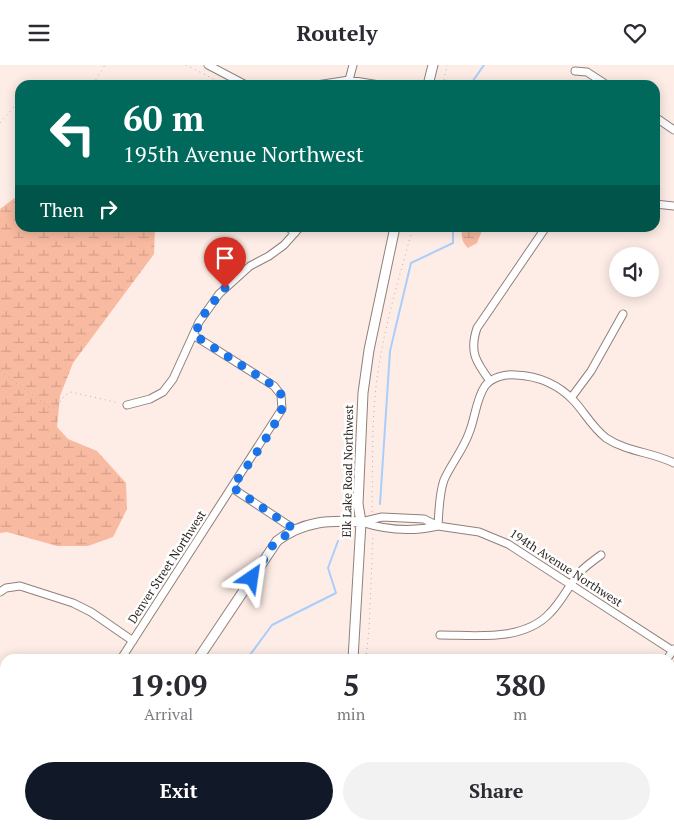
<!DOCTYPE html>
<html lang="en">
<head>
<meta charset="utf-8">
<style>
	body { margin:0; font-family:"PT Serif",serif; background:#f2f2f3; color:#2b2b33; height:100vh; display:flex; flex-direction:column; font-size:19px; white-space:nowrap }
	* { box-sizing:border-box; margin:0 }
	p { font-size:16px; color:#7c7c81 }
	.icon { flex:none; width:28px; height:28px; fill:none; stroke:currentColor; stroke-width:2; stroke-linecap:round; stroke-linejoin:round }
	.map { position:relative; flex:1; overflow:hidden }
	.side { position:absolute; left:0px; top:589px; width:675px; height:176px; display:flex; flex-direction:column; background:#fff; border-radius:15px 15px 0 0; box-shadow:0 2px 12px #0003 }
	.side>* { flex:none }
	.banner { position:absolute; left:15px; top:15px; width:645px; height:152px; border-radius:15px; box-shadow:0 2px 12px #0003; background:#00695c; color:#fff; overflow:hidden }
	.tools { position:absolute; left:609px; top:182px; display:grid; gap:10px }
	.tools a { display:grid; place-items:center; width:50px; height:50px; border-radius:50%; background:#fff; box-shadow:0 2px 12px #0003; font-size:25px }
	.pin { position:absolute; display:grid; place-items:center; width:42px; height:42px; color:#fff; margin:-51px -21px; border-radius:50% 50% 50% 0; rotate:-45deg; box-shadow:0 0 5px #0007 }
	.pin .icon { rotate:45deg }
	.me { position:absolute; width:55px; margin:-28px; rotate:32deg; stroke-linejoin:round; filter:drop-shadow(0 0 4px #0008) }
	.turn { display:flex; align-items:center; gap:18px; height:105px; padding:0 25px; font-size:22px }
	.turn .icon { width:65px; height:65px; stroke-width:2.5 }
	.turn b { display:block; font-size:35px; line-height:42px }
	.then { display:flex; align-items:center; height:48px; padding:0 25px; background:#0003; gap:10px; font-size:19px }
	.eta { display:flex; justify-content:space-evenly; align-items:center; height:85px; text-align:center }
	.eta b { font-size:30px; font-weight:700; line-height:35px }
	.primary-button { display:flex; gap:10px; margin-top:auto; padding:10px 25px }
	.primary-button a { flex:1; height:58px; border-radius:30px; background:#111827; color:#fff; font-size:20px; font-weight:700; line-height:58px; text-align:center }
	.primary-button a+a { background:#f2f2f3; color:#2b2b33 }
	header { display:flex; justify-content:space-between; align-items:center; height:65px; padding:0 25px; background:#fff; font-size:22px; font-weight:700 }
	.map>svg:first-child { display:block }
	.wetland { fill:url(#wetland-marsh) }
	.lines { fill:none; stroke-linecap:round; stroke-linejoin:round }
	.stream { stroke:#a9cefb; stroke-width:2 }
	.minor-casing { stroke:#90807a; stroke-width:9 }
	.tertiary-casing { stroke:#90807a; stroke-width:11 }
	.path { stroke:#bdb0aa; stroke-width:1; stroke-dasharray:1 4; stroke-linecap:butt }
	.minor { stroke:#fff; stroke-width:7 }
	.tertiary { stroke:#fff; stroke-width:9 }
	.route { stroke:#1a73e8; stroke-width:9; stroke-dasharray:0 16.2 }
	.labels { text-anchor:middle; stroke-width:5; stroke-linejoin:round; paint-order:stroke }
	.street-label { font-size:12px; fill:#2d2724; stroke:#fff }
</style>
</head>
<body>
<header><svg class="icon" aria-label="menu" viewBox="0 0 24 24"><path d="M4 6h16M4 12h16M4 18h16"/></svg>Routely<svg class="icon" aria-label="heart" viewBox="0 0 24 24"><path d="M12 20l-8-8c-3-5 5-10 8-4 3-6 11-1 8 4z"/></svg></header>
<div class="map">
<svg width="674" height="764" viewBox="0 0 674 764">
	<defs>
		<pattern id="wetland-marsh" width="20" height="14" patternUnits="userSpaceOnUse" patternTransform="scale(1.25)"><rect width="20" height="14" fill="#f8baa0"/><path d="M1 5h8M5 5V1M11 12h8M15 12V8" fill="none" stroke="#d5a08a"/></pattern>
	</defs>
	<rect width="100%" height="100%" fill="#feede6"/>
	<path class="wetland" d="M20 129V162L155 163 154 189 73 298 60 331 57 362 68 374 97 386 126 418 127 444 113 472 88 481H57L7 467 0 468V144Z
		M462 163H483L477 178 468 183C462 177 461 171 462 163Z"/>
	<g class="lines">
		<path class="stream" d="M470 20 484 0
			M380 439 390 286 411 198 453 178V162
			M247 594 272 560 336 528 328 503 338 476
			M175 764 177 760"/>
		<defs>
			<path id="minor" d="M208 0 246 20
				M575 6 587 7 607 20
				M349 15 353 0
				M317 20 349 15 379 20
				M655 52 674 65
				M655 139 674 141
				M288 162 295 168
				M490 316C476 297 469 287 477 263L546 162
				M571 333 591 306 623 249
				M127 340 150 334 163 327 173 314 199 257 219 229 250 201 269 191 284 180 300 162
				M232 423 294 464
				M382 452 424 454 438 461C412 467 386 465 361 457Z
				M0 527 6 523 20 521 73 538 91 547 133 576
				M440 570C476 570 523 577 550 548 562 536 569 520 580 507 586 501 594 495 601 490
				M673 586 508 479 479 467 438 461C439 446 439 429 444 415 451 399 463 385 469 368 475 354 476 334 485 321 492 312 505 309 516 310 538 311 558 319 574 336 585 348 592 362 606 373 627 387 652 387 674 398
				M121 594 282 344 281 330 274 321 193 270
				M667 594 674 584
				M0 720 5 724
				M230 760 236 764"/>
			<path id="tertiary" d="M428 20 433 0
				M198 594 277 476C303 456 329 455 361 457
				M353 594 361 457 358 439 363 328 369 285 395 162
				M349 760V764
				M87 764 89 760"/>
		</defs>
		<use href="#minor" class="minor-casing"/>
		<use href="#tertiary" class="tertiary-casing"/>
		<path class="path" d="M186 0 225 20
			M77 20 95 16 105 0
			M443 20 447 0
			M0 58 20 35
			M0 306 49 342 56 343 65 330 71 327 119 338
			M372 447C373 401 371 353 378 307 385 258 400 210 413 162
			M366 594 369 564 373 469
			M359 760V764"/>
		<use href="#minor" class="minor"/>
		<use href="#tertiary" class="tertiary"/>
	</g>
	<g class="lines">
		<path class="route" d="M225 223 206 246 194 270 274 321C279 326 283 330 283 338 283 353 243 407 232 422L294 464 273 480 252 513"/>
	</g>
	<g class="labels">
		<g class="street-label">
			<text transform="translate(348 406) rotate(-89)" y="4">Elk Lake Road Northwest</text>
			<text transform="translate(167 502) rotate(-57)" y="4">Denver Street Northwest</text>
			<text transform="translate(566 503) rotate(33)" y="4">194th Avenue Northwest</text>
		</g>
	</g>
</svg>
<div class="tools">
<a><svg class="icon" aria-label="sound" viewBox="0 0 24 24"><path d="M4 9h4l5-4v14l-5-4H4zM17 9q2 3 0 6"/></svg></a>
</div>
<div class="pin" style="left:225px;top:223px;background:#d93025"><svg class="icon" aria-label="arrive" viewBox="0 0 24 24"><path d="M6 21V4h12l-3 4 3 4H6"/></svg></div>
<svg class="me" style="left:252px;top:513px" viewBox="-20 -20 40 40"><path d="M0-17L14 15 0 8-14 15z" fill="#1a73e8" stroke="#fff" stroke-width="4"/></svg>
<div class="banner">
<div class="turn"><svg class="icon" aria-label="left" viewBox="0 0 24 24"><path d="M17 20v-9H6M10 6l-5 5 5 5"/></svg><div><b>60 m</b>195th Avenue Northwest</div></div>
<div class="then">Then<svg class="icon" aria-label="right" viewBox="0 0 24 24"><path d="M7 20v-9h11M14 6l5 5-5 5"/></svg></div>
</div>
<section class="side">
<div class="eta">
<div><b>19:09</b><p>Arrival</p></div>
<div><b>5</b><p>min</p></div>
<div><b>380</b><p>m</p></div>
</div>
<div class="primary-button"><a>Exit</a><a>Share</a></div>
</section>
</div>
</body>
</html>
